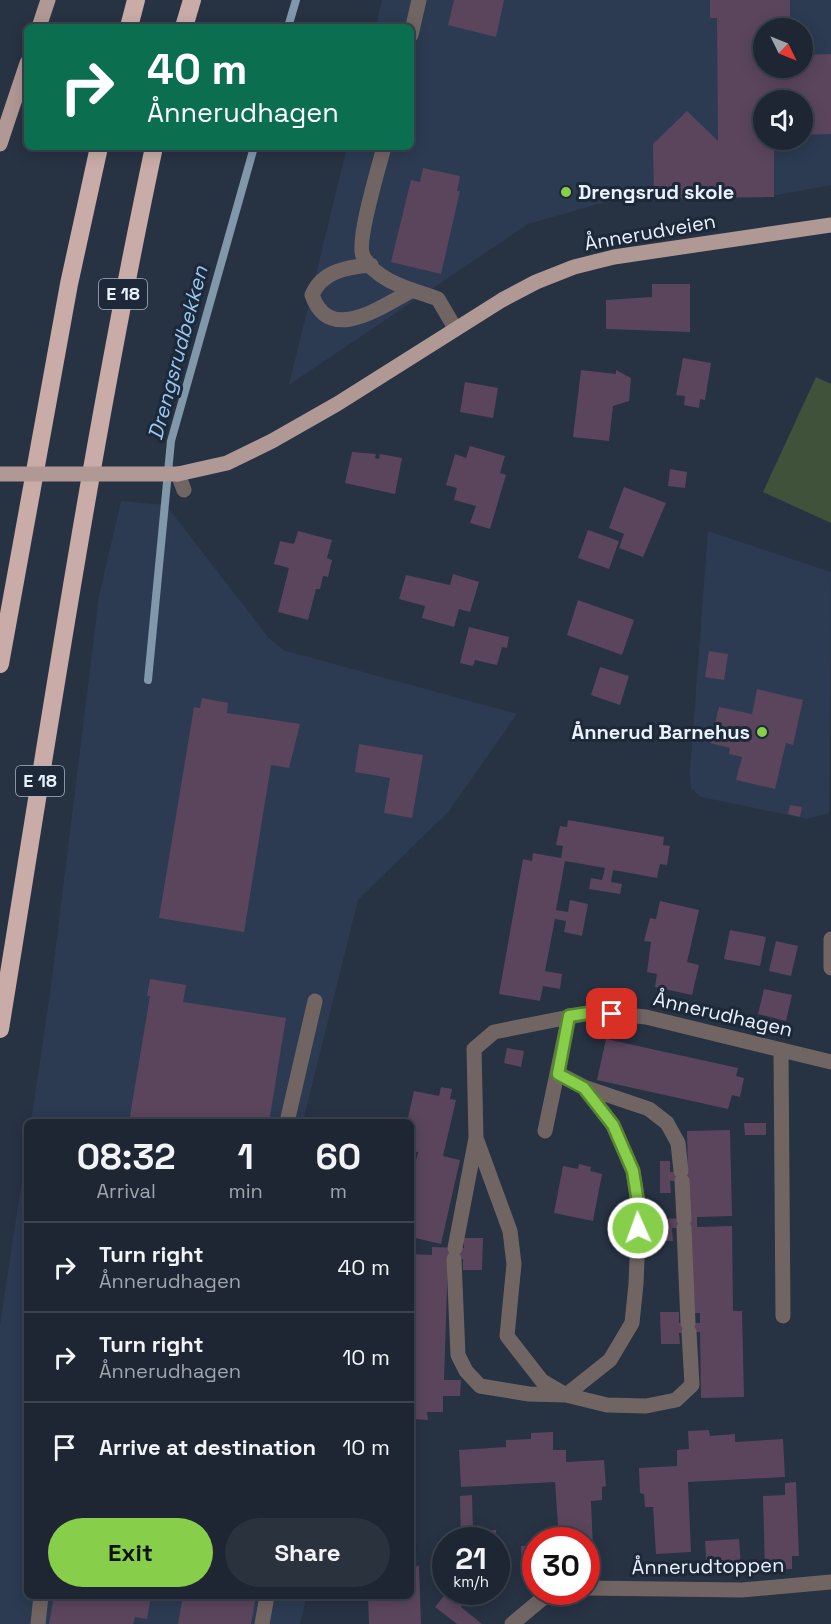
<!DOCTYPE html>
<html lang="en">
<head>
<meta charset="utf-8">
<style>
	body { margin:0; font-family:"Space Grotesk",sans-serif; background:#2a323e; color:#f1f3f6; height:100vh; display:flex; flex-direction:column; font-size:22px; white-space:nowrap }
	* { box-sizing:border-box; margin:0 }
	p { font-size:20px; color:#a0a5ac }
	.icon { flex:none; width:33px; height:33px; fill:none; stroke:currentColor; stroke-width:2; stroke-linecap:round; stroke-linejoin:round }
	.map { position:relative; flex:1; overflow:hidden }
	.drawer { position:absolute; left:24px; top:1119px; width:390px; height:480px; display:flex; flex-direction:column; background:#1d2632; border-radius:9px; box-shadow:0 3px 15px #0003,0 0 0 2px #3b434d }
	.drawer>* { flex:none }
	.top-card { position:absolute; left:24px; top:24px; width:390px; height:126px; border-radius:9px; box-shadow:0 3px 15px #0003,0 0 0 2px #3b434d; background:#0b6e4f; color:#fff; overflow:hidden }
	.needle { width:39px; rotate:133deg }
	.controls { position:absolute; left:753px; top:18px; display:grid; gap:12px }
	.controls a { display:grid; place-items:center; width:60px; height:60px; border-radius:50%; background:#1d2632; box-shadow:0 3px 15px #0003,0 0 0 2px #3b434d; font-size:30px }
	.speed { position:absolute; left:432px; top:1527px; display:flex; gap:12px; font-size:30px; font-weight:700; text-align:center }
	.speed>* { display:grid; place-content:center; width:78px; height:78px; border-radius:50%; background:#1d2632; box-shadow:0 3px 15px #0003,0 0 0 2px #3b434d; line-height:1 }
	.speed small { font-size:15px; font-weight:400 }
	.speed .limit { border:9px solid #d22; background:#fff; color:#111 }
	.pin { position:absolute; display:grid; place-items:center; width:51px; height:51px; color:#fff; margin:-26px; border-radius:12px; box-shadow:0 3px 9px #0006 }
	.me { position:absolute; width:66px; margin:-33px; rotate:358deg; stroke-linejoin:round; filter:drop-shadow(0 0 4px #0008) }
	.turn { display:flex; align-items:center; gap:21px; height:126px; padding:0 24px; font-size:27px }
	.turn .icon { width:78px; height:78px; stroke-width:2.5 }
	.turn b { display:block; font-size:42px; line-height:51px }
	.eta { display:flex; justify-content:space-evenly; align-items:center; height:102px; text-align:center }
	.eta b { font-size:36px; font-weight:600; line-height:42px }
	.primary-button { display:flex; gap:12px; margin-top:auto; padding:12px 24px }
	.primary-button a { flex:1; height:69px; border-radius:36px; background:#87cf4b; color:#111; font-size:24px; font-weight:600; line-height:69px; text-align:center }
	.primary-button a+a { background:#2a323e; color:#f1f3f6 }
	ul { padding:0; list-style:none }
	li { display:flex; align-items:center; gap:18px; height:90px; padding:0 24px; border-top:2px solid #3b434d }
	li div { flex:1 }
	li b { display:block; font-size:22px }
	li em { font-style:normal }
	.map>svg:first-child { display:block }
	.built { fill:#2c3b52; fill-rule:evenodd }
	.green { fill:#41523b }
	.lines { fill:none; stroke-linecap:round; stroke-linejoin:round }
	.stream { stroke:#8197aa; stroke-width:8 }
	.building { fill:#5a455d }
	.minor { stroke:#716564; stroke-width:15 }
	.major { stroke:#b09895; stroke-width:15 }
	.highway { stroke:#c9aca8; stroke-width:18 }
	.major-bridge { stroke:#b09895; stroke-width:15 }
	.route-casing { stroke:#588731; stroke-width:15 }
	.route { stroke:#87cf4b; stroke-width:10 }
	.poi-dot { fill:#87cf4b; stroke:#1d2838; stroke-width:2 }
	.labels { text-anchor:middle; stroke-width:6; stroke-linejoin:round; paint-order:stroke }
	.shield { fill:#1d2838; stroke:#acb5c1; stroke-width:1.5 }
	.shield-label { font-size:18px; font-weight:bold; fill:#e9f1fc }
	.poi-label { font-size:20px; font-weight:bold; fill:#e9f1fc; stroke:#1d2838; text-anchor:start }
	.street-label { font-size:20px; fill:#e9f1fc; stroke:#1d2838 }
	.water-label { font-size:21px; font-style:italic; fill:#97c9f3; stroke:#1d2838 }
</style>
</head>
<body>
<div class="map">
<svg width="831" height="1624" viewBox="0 0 831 1624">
	<rect width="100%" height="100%" fill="#273243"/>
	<path class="built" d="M382 0H831V185L761 198 606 202 528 224 289 385 347 147H411V27H376ZM764 28H802V68H764ZM764 100H802V140H764Z
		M121 501 166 505 268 637 283 650 517 714 449 811 358 900 303 1122H31L51 986 99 596Z
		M708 531 831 572 829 813 807 819 701 797 691 788 690 771Z
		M27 1147V1596H307L300 1624H0V1325Z"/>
	<path class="green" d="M816 377 831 384V523L763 492Z"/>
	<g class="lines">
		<path class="stream" d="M288 27 296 0
			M148 680 171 441 254 147"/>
	</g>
	<path class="building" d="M454 0H504L496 37 448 25Z
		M710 0H790V17H773V28H764V68H802V55L831 54V134L802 135V100H764V140H774V197L654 198 653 144 687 111 718 141 717 18H710Z
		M423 168 460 176 457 191H460L441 274 391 262 411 180 420 182Z
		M652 284H690V332L606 329V300L652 297Z
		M683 358 711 363 705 400 700 399 699 408 684 405 685 396 676 395Z
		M581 370 616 374V370L631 378 629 401 613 406 609 441 573 437Z
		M465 382 498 388 493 418 460 412Z
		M470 446 505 456 500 473 506 475 490 529 470 523 476 506 454 500 457 488 446 485 455 454 466 458Z
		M352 452 376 454 375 458 379 459 380 454 402 458 395 494 345 483Z
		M670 469 687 472 685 488 668 486Z
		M624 487 666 503 643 557 619 548 624 534 609 528Z
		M588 530 619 541 609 569 578 558Z
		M298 531 332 540 327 558 332 560 328 577 323 576 320 589H316L308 620 278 612 289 568 274 564 280 541 294 544Z
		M453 574 479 582 470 612 459 609 454 627 422 618 425 606 399 599 406 575 450 585Z
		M578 600 634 620 622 655 567 635Z
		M469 627 509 637 507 648 502 647 497 665 475 660 473 666 460 663Z
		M709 651 728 654 724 680 705 677Z
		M600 667 629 676 620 705 591 695Z
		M757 689 803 700 793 745 786 743 775 789 736 780 742 757 729 754 730 748 710 743 719 707 752 714Z
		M202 698 228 703 227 713 300 724 289 768 271 765 244 932 159 918 194 707 200 708Z
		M359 744 423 755 412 818 384 813 390 778 355 772Z
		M790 805 802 807 800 817 788 814Z
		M568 820 664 837 663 845 670 846 667 865 660 864 657 878 613 870 611 882 622 884 620 894 589 889 591 878 602 880 605 868 565 861 556 910 568 912 570 900 588 904 582 936 564 932 566 921 555 919 545 971 562 974 560 989 543 986 540 1001 499 994 523 859 532 861 533 853 561 858 563 846 556 845 560 826 567 827Z
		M660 901 699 910 687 962 699 965 692 995 655 987 657 974 647 972 651 942 644 941 650 918 656 919Z
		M730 930 766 937 760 966 724 959Z
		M776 941 798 946 791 976 769 971Z
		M150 979 186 985 183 1002 286 1018 269 1122H129L150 996H147Z
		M764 989 792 995 786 1021 758 1014Z
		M606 1039 738 1068 736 1076 744 1078 740 1097 732 1095 728 1109 597 1080Z
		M507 1048 524 1051 521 1067 504 1063Z
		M441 1087 452 1089 450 1099 456 1100 443 1156 460 1160 441 1244 411 1237V1183L418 1152 411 1151V1122H407L414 1091 439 1096Z
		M744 1123H766V1135H745Z
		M730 1130 732 1216 697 1217V1227L732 1226 733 1311H742L744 1397 701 1398 700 1332 679 1333 680 1344H661L660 1312H679V1323H700V1313H690L689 1228H672L673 1241H651L650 1218 688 1219V1181H670L671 1193H660V1161H670V1172H688L687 1131Z
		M579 1164 591 1167 590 1171 602 1174 593 1221 554 1213 563 1166 578 1169Z
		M464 1238H483L482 1270H463V1259L448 1258 444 1380H461L460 1396H443V1412H427L428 1420 411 1419V1254L432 1255V1247L464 1248Z
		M709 1430 710 1436 735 1434V1442L783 1439 785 1477 688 1482 691 1552 656 1554 653 1507H645L644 1494 640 1493 639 1468 677 1466V1450L689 1449 688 1431Z
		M553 1432V1450H566V1462L604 1460 606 1486 602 1487V1500L591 1501 593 1548H586V1540H559L555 1482 461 1487 459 1450 506 1447V1440L531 1439V1433Z
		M796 1482 799 1556H792V1569L765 1570 763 1496 785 1495V1483Z
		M472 1495 473 1531 496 1530V1540H461L460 1496Z
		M739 1539 741 1567 707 1569 705 1541Z
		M536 1545V1572L522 1573 521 1546Z
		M419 1566 421 1624H369L368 1596H411V1567Z
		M447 1592 463 1603 461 1607 482 1624H457L435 1607Z
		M54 1596H151L147 1619 135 1617 133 1624H49Z
		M183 1596H256L251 1624H178Z"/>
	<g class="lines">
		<path class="minor" d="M411 35 419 0
			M384 147C379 166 356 242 363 256 376 282 414 290 438 299L455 328
			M371 265C347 267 322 271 312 295 330 346 383 305 413 290
			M178 474 184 490
			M831 939V968
			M781 1051 783 1316
			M559 1074 584 1087 649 1109 667 1123 678 1143 681 1171
			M287 1122 315 1001
			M545 1131 569 1016
			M476 1138 510 1231 514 1264 507 1336 542 1381 566 1395 610 1360 632 1323 636 1284 639 1209 633 1171 613 1125 584 1087
			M682 1181 684 1219
			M684 1228 688 1323
			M455 1248 476 1138 474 1049 494 1032 595 1012 646 1017 831 1062
			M454 1259 458 1355 466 1371 480 1386 529 1394 566 1395 607 1405 646 1406 676 1400 692 1385 689 1332
			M586 1588 742 1590 831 1582
			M38 1624 41 1596
			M262 1624 267 1596
			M512 1624 543 1598 567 1592"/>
		<path class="major" d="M39 27 48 0
			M0 144 27 63
			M178 474 227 463 272 441 337 404 502 300 536 282 574 267 614 257 831 225"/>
		<path class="highway" d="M129 27 136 0
			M184 27 192 0
			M0 664 69 284 99 147
			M0 1029C48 734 92 439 154 147"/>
		<path class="major-bridge" d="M0 474H178"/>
	</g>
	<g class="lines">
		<defs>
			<path id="route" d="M612 1014 595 1012 569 1016 558 1074 584 1088 613 1125 633 1171 639 1209 638 1228"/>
		</defs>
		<use href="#route" class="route-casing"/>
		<use href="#route" class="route"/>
	</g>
	<g class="poi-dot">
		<circle cx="566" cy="192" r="6"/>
		<circle cx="762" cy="732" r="6"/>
	</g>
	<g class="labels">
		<g class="shield">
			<rect x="99" y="279" width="48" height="30" rx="4.5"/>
			<rect x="16" y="766" width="48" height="30" rx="4.5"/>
		</g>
		<g class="shield-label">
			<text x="123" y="300">E 18</text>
			<text x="40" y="787">E 18</text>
		</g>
		<g class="poi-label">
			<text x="578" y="199">Drengsrud skole</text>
			<text x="750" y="739" text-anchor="end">Ånnerud Barnehus</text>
		</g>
		<g class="street-label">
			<text transform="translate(650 232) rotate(-10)" y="7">Ånnerudveien</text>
			<text transform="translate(723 1014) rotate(13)" y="7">Ånnerudhagen</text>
			<text transform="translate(708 1566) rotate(-1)" y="7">Ånnerudtoppen</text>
		</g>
		<g class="water-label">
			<text transform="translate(178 353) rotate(-75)" y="7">Drengsrudbekken</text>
		</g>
	</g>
</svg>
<div class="controls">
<a><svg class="needle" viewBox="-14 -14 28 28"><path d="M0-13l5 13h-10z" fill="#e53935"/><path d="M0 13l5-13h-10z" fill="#a0a5ac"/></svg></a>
<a><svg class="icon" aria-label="sound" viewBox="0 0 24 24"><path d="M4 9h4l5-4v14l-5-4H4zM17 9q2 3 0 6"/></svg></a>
</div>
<div class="speed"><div>21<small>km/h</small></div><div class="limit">30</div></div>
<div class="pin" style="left:612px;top:1014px;background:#d93025"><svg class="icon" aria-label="arrive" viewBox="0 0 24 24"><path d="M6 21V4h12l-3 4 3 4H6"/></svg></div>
<svg class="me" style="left:638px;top:1228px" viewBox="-20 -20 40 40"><circle r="17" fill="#87cf4b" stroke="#fff" stroke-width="3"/><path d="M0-11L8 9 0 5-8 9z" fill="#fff"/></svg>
<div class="top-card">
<div class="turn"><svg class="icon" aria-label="right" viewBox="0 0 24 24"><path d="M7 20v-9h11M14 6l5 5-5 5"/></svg><div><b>40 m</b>Ånnerudhagen</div></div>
</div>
<section class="drawer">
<div class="eta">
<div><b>08:32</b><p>Arrival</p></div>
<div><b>1</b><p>min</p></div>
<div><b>60</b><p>m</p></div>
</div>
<ul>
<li><svg class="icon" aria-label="right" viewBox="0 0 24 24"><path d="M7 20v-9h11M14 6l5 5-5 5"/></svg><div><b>Turn right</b><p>Ånnerudhagen</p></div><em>40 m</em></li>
<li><svg class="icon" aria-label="right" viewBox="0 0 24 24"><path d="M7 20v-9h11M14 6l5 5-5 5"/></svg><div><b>Turn right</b><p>Ånnerudhagen</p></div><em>10 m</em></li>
<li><svg class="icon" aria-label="arrive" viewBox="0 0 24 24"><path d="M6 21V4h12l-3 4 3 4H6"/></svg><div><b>Arrive at destination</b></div><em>10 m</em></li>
</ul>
<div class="primary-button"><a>Exit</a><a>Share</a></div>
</section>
</div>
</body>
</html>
